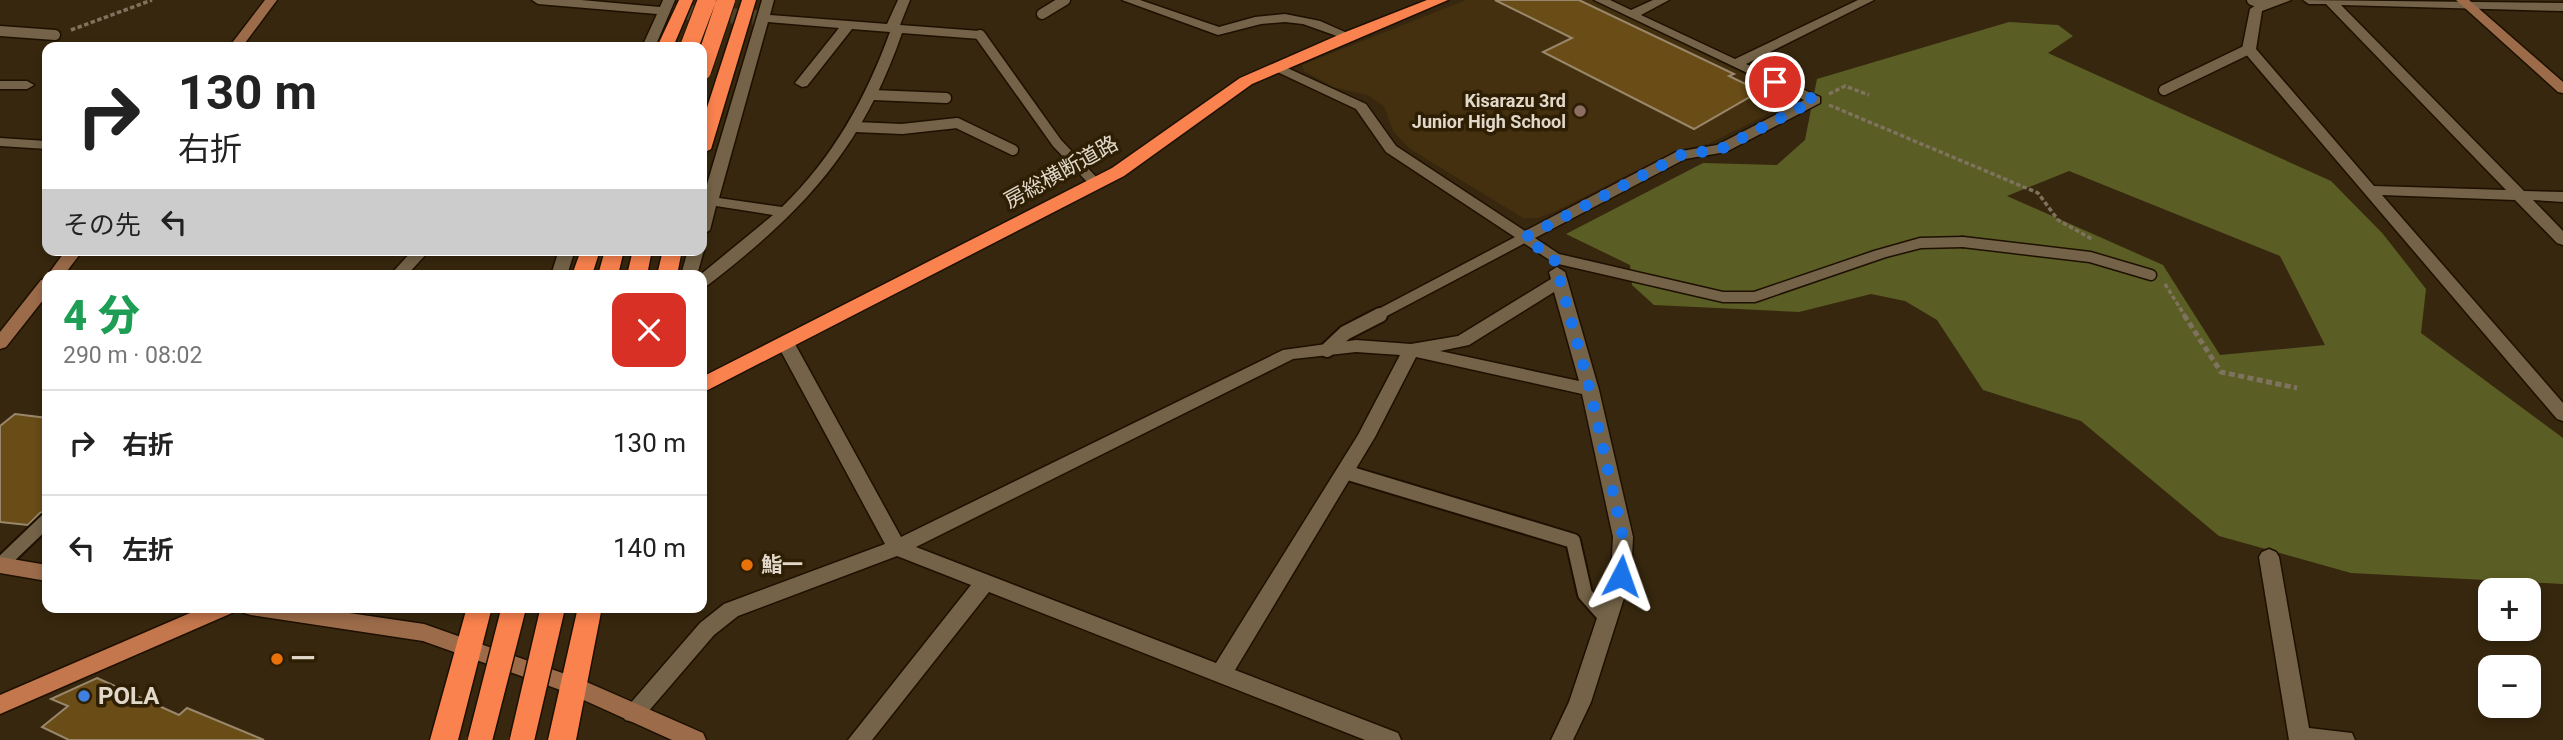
<!DOCTYPE html>
<html lang="ja">
<head>
<meta charset="utf-8">
<style>
	body { margin:0; font-family:Roboto,"Noto Sans JP",sans-serif; background:#f2f2f2; color:#222; height:100vh; display:flex; flex-direction:column; font-size:26px; white-space:nowrap }
	* { box-sizing:border-box; margin:0 }
	p { font-size:23px; color:#767676 }
	.icon { flex:none; width:38px; height:38px; fill:none; stroke:currentColor; stroke-width:2; stroke-linecap:round; stroke-linejoin:round }
	.map { position:relative; flex:1; overflow:hidden }
	.drawer { position:absolute; left:42px; top:270px; width:665px; height:343px; display:flex; flex-direction:column; background:#fff; border-radius:14px; box-shadow:0 4px 10px #0003 }
	.drawer>* { flex:none }
	.guide { position:absolute; left:42px; top:42px; width:665px; height:214px; border-radius:14px; box-shadow:0 4px 10px #0003; background:#fff; color:#222; overflow:hidden }
	.fabs { position:absolute; left:2478px; top:578px; display:grid; gap:14px }
	.fabs a { display:grid; place-items:center; width:63px; height:63px; border-radius:14px; background:#fff; box-shadow:0 4px 10px #0003; font-size:35px }
	.pin { position:absolute; display:grid; place-items:center; width:60px; height:60px; color:#fff; margin:-30px; border:4px solid #fff; border-radius:50%; box-shadow:0 2px 7px #0007 }
	.me { position:absolute; width:77px; margin:-38px; rotate:4deg; stroke-linejoin:round; filter:drop-shadow(0 0 5px #0008) }
	.turn { display:flex; align-items:center; gap:24px; height:147px; padding:0 21px; font-size:32px }
	.turn .icon { width:91px; height:91px; stroke-width:2.5 }
	.turn b { display:block; font-size:49px; line-height:60px }
	.then { display:flex; align-items:center; height:66px; padding:0 21px; background:#0003; gap:14px; font-size:26px }
	.round { display:grid; place-items:center; flex:none; width:74px; height:74px; border-radius:14px; background:#f2f2f2 }
	.overview { display:flex; align-items:center; justify-content:space-between; height:119px; padding:0 21px }
	h1 { font-size:42px; font-weight:800; line-height:52px; color:#1e9e55 }
	ul { padding:0; list-style:none }
	li { display:flex; align-items:center; gap:21px; height:105px; padding:0 21px; border-top:2px solid #e0e0e0 }
	li div { flex:1 }
	li b { display:block; font-size:26px }
	li em { font-style:normal }
	.map>svg:first-child { display:block }
	.built { fill:#44300f }
	.forest { fill:#5a5e25; fill-rule:evenodd }
	.building { fill:#694c16; stroke:#99876b; stroke-width:2 }
	.lines { fill:none; stroke-linecap:round; stroke-linejoin:round }
	.street-tunnel { stroke:#50422a; stroke-width:15; stroke-dasharray:15 7; stroke-linecap:butt }
	.lane-far1-casing { stroke:#1e1000; stroke-width:13 }
	.lane-casing { stroke:#1e1000; stroke-width:18 }
	.street-casing { stroke:#1e1000; stroke-width:3 }
	.secondary-casing { stroke:#1e1000; stroke-width:3 }
	.primary-casing { stroke:#1e1000; stroke-width:3 }
	.highway-casing { stroke:#1e1000; stroke-width:3 }
	.path-far1 { stroke:#7f725e; stroke-width:3.5; stroke-dasharray:4.5 2.5; stroke-linecap:butt }
	.path { stroke:#7f725e; stroke-width:5; stroke-dasharray:6 3.5; stroke-linecap:butt }
	.lane-far1 { stroke:#746348; stroke-width:10 }
	.lane { stroke:#746348; stroke-width:14 }
	.street { fill:#746348; fill-rule:evenodd }
	.secondary { fill:#9c6c4a; fill-rule:evenodd }
	.primary { fill:#c4764c; fill-rule:evenodd }
	.highway { fill:#fa824e; fill-rule:evenodd }
	.highway-bridge-far1-casing { stroke:#1e1000; stroke-width:20; stroke-linecap:butt }
	.highway-bridge-casing { stroke:#1e1000; stroke-width:27; stroke-linecap:butt }
	.highway-bridge-far1 { stroke:#fa824e; stroke-width:18 }
	.highway-bridge { stroke:#fa824e; stroke-width:24 }
	.route { stroke:#1a73e8; stroke-width:12; stroke-dasharray:0 21.6 }
	.education-dot { fill:#8d6e63; stroke:#2d1e04; stroke-width:2.5 }
	.food-dot { fill:#e8710a; stroke:#2d1e04; stroke-width:2.5 }
	.shop-dot { fill:#3f7fe0; stroke:#2d1e04; stroke-width:2.5 }
	.labels { text-anchor:middle; stroke-width:7; stroke-linejoin:round; paint-order:stroke }
	.far-poi-label { font-size:18px; font-weight:bold; fill:#e1d8c9; stroke:#2d1e04; text-anchor:end }
	.street-label { font-size:21px; fill:#e1d8c9; stroke:#2d1e04 }
	.poi-label { font-size:21px; font-weight:bold; fill:#e1d8c9; stroke:#2d1e04; text-anchor:start }
	.near-poi-label { font-size:24px; font-weight:bold; fill:#e1d8c9; stroke:#2d1e04; text-anchor:start }
</style>
</head>
<body>
<div class="map">
<svg width="2563" height="740" viewBox="0 0 2563 740">
	<rect width="100%" height="100%" fill="#37270e"/>
	<path class="built" d="M1466 0H1593L1785 94 1788 104 1708 144 1677 150 1556 211 1538 218H1523L1410 149 1393 131 1384 106 1367 95 1333 87 1304 71 1302 65Z"/>
	<path class="forest" d="M2009 22 2058 25 2073 36 2048 53 2331 181 2383 234 2426 289 2421 333 2563 438V584L2351 573 2219 536 2081 421 1983 390 1937 320 1905 301 1871 294 1799 312 1654 305 1632 285 1630 265 1566 234 1703 163 1777 165 1805 140 1817 79ZM2069 171 2280 256 2325 345 2220 355 2163 265 2007 196Z"/>
	<path class="building" d="M1495 0H1579L1734 74 1729 76 1760 91 1694 129 1543 52 1572 38Z
		M15 414 47 418V511L40 513 28 525 0 522V426Z
		M97 678 179 715 187 708 264 740H69L42 727 68 706 51 699Z"/>
	<g class="lines">
		<path class="street-tunnel" d="M665 11 762 18"/>
		<defs>
			<path id="lane-far1" d="M2252 0 2263 4
				M1042 14 1065 0
				M0 31 55 35
				M980 35 1057 143 1096 184
				M2164 90 2249 49
				M873 95 946 98
				M855 127 902 129 957 123 1013 150
				M1963 242 2090 257 2151 275
				M1376 316 1524 238"/>
			<path id="lane" d="M1327 350 1345 333 1380 315
				M1345 472 1573 541 1585 594 1608 620
				M0 565 47 520"/>
			<path id="street" d="M532 0H581L660 7 663 0H675L655 47H642L657 14 538 4Z
				M762 0H774L770 15 887 24 898 0H910L900 25 980 31 986 35 980 39 902 33C862 149 804 211 708 285L702 286 700 275 773 215 716 206 710 230 702 235V201ZM768 22 839 28 795 83 802 87 807 86 852 29 890 32C866 98 833 158 782 207L719 198Z
				M1122 0H1140L1219 27 1255 17 1285 14 1320 21 1354 36 1348 40 1303 24 1285 22 1261 24 1218 35Z
				M1594 0H1610L1631 10 1653 0H1669L1641 15 1735 59 1858 0H1874L1746 64 1820 97V103L1726 152 1685 159 1535 238 1559 254 1723 292H1754L1874 251 1920 238 1963 237 1971 242 1963 247 1921 248 1886 257 1755 302H1723L1554 263 1386 152 1356 109 1271 69 1278 65 1283 66 1366 104 1396 146 1525 231 1676 152 1717 145 1804 100Z
				M2264 0H2291L2262 11 2256 49 2374 186 2506 190 2326 4H2309L2303 0 2563 3V11L2341 5 2524 191 2563 192V202L2533 200 2563 231V245L2557 243 2515 200 2382 195 2563 403V421L2557 419 2244 52 2242 49 2250 9Z
				M0 81H27L34 85 27 89H0Z
				M0 138 47 141V149L0 146Z
				M702 247 704 250 697 275H681L688 250H702Z
				M413 250H430L407 275H390Z
				M559 250H575L567 275H551Z
				M1557 267 1565 272 1599 390 1633 537 1631 576 1591 702 1573 740H1551L1569 702 1611 576 1613 537 1582 394 1416 357 1375 437 1235 670 1398 733 1401 740H1365L989 592 872 740H848L971 585 897 556 738 616 714 635 641 720 633 722 625 720 622 713 700 623 724 604 885 544 777 344 780 340 786 338 795 344 901 537 1283 350 1356 340 1411 344 1458 336 1551 279 1549 272ZM1554 292 1579 381 1440 351 1469 345ZM1356 352 1400 355 1358 435 1216 663 916 547 1293 359Z
				M2269 549 2276 552 2279 557 2309 728 2352 733 2355 740H2289L2259 557 2262 552Z"/>
			<path id="secondary" d="M265 0H277L242 47H229Z
				M2456 0H2469L2563 82V93L2558 92Z
				M66 250H83L64 275 47 276Z
				M47 279V295L6 347 0 349V332L41 280Z
				M0 557 47 565V581L0 573Z
				M241 607H308L424 624 582 680 703 733 706 740H672L566 692 423 641 251 615 244 613Z"/>
			<path id="primary" d="M204 607H235L232 613 0 714V695Z"/>
			<path id="highway" d="M679 0H693L673 47H657Z
				M742 0H756L711 149 702 154V123Z
				M1427 0H1448L1252 84 1124 176 702 393V377L1112 168 1240 78 1343 33Z
				M581 250H600L592 275H572Z
				M605 250H624L618 275H598Z
				M633 250H652L647 275H627Z
				M663 250H682L677 275H657Z
				M467 607H492L458 740H430Z
				M578 607H602L576 740H548Z"/>
		</defs>
		<use href="#lane-far1" class="lane-far1-casing"/>
		<use href="#lane" class="lane-casing"/>
		<use href="#street" class="street-casing"/>
		<use href="#secondary" class="secondary-casing"/>
		<use href="#primary" class="primary-casing"/>
		<use href="#highway" class="highway-casing"/>
		<path class="path-far1" d="M71 30 152 0
			M1829 94 1845 86 1869 95
			M1829 105 2038 193 2058 220 2092 239
			M2165 284 2185 316"/>
		<path class="path" d="M2184 315 2221 372 2297 388"/>
		<use href="#lane-far1" class="lane-far1"/>
		<use href="#lane" class="lane"/>
		<use href="#street" class="street"/>
		<use href="#secondary" class="secondary"/>
		<use href="#primary" class="primary"/>
		<use href="#highway" class="highway"/>
		<defs>
			<path id="highway-bridge-far1" d="M689 47 707 0
				M702 71 726 0"/>
			<path id="highway-bridge" d="M480 740 514 607
				M522 740 553 607"/>
		</defs>
		<use href="#highway-bridge-far1" class="highway-bridge-far1-casing"/>
		<use href="#highway-bridge" class="highway-bridge-casing"/>
		<use href="#highway-bridge-far1" class="highway-bridge-far1"/>
		<use href="#highway-bridge" class="highway-bridge"/>
	</g>
	<g class="lines">
		<path class="route" d="M1621 576 1623 537 1590 390 1554 258 1524 238 1681 155 1721 149 1815 100 1775 82"/>
	</g>
	<circle class="education-dot" cx="1580" cy="111" r="7"/>
	<g class="food-dot">
		<circle cx="747" cy="565" r="7"/>
		<circle cx="277" cy="659" r="7"/>
	</g>
	<circle class="shop-dot" cx="84" cy="696" r="7"/>
	<g class="labels">
		<g class="far-poi-label">
			<text x="1566" y="107">Kisarazu 3rd<tspan x="1566" dy="21">Junior High School</tspan></text>
		</g>
		<g class="street-label">
			<text transform="translate(1061 172) rotate(-29)" y="7">房総横断道路</text>
		</g>
		<g class="poi-label">
			<text x="761" y="572">鮨一</text>
		</g>
		<g class="near-poi-label">
			<text x="291" y="667">一</text>
			<text x="98" y="704">POLA</text>
		</g>
	</g>
</svg>
<div class="fabs">
<a>+</a>
<a>−</a>
</div>
<div class="pin" style="left:1775px;top:82px;background:#d93025"><svg class="icon" aria-label="arrive" viewBox="0 0 24 24"><path d="M6 21V4h12l-3 4 3 4H6"/></svg></div>
<svg class="me" style="left:1621px;top:576px" viewBox="-20 -20 40 40"><path d="M0-17L14 15 0 8-14 15z" fill="#1a73e8" stroke="#fff" stroke-width="4"/></svg>
<div class="guide">
<div class="turn"><svg class="icon" aria-label="right" viewBox="0 0 24 24"><path d="M7 20v-9h11M14 6l5 5-5 5"/></svg><div><b>130 m</b>右折</div></div>
<div class="then">その先<svg class="icon" aria-label="left" viewBox="0 0 24 24"><path d="M17 20v-9H6M10 6l-5 5 5 5"/></svg></div>
</div>
<section class="drawer">
<div class="overview"><div><h1>4 分</h1><p>290 m · 08:02</p></div><a class="round" style="background:#d93025;color:#fff"><svg class="icon" aria-label="close" viewBox="0 0 24 24"><path d="M6 6l12 12M18 6L6 18"/></svg></a></div>
<ul>
<li><svg class="icon" aria-label="right" viewBox="0 0 24 24"><path d="M7 20v-9h11M14 6l5 5-5 5"/></svg><div><b>右折</b></div><em>130 m</em></li>
<li><svg class="icon" aria-label="left" viewBox="0 0 24 24"><path d="M17 20v-9H6M10 6l-5 5 5 5"/></svg><div><b>左折</b></div><em>140 m</em></li>
</ul>
</section>
</div>
</body>
</html>
